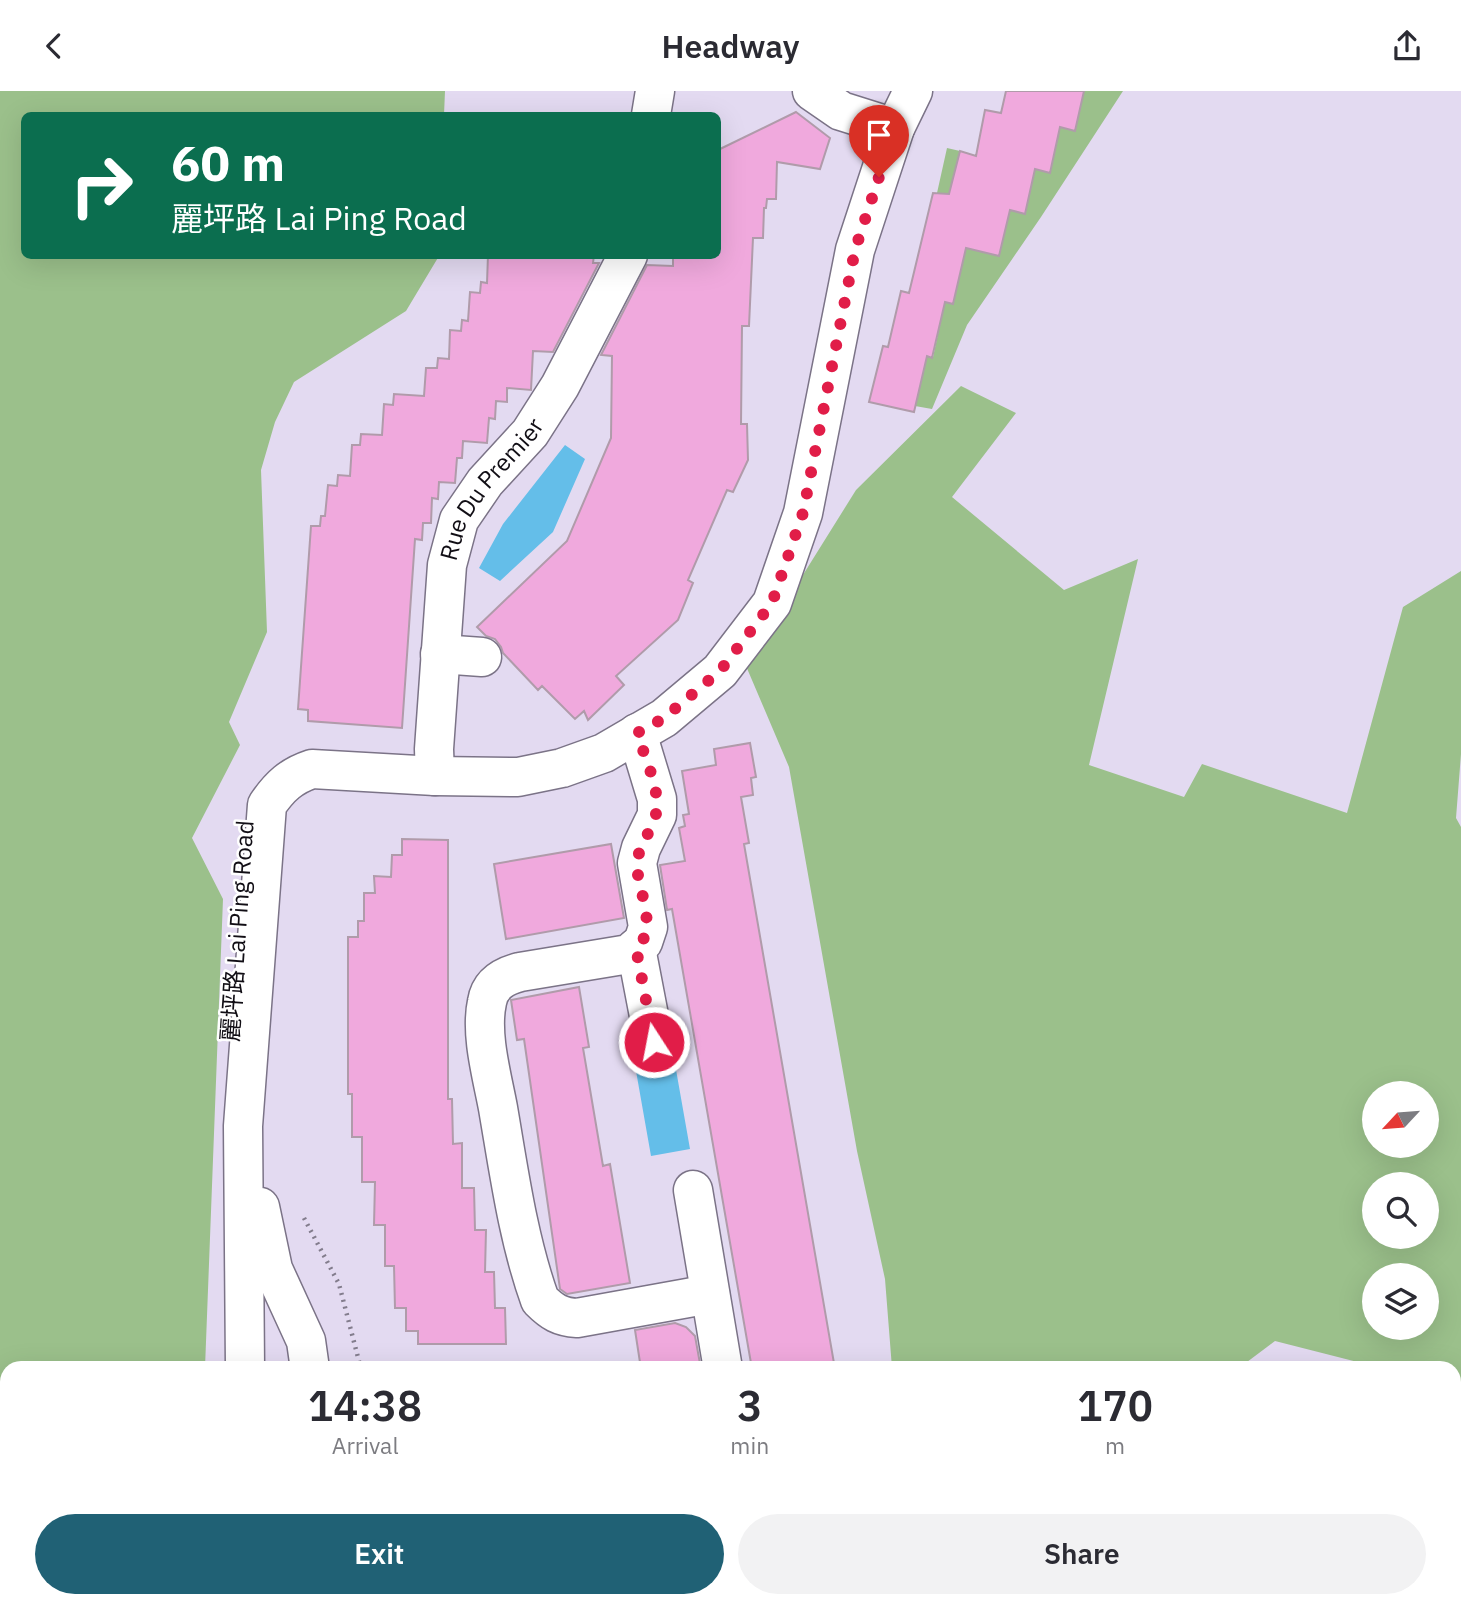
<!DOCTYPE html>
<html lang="en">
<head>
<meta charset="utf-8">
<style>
	body { margin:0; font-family:"IBM Plex Sans","Noto Sans TC",sans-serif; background:#f2f2f3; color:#2b2b33; height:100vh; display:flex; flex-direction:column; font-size:26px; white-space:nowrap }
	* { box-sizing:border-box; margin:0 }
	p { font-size:23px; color:#7c7c81 }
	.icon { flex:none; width:38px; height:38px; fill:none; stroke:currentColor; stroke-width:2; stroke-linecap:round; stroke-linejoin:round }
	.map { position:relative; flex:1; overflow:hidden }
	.sheet { position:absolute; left:0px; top:1270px; width:1461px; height:247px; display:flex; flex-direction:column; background:#fff; border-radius:21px 21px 0 0; box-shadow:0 7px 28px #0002 }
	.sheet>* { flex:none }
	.guide { position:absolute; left:21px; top:21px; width:700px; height:147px; border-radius:10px; box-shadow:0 7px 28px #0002; background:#0b6e4f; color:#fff; overflow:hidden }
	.needle { width:46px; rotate:244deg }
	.fabs { position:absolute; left:1362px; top:990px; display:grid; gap:14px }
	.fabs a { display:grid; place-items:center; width:77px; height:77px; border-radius:50%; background:#fff; box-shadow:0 7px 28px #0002; font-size:35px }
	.pin { position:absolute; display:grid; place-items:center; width:60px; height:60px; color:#fff; margin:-72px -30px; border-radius:50% 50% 50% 0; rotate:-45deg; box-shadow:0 0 7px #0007 }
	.pin .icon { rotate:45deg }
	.me { position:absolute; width:77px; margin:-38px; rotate:349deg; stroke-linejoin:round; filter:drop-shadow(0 0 5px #0008) }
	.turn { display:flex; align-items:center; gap:24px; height:147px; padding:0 35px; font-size:32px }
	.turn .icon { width:91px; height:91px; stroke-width:2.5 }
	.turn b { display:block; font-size:49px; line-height:60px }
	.eta { display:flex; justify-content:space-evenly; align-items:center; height:119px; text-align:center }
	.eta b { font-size:42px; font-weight:600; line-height:49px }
	.cta { display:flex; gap:14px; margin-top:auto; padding:14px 35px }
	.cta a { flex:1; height:80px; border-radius:42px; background:#206175; color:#fff; font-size:28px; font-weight:600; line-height:80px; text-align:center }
	.cta a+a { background:#f2f2f3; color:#2b2b33 }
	header { display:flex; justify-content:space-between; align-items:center; height:91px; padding:0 35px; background:#fff; font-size:32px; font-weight:600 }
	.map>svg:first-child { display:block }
	.green { fill:#9bc08b; fill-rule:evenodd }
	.water { fill:#64bee9 }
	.building { fill:#f0a9dd; stroke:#b09baa; stroke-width:2 }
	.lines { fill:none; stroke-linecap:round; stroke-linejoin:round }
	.minor-casing { stroke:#7b7387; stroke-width:41 }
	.path { stroke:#827c8c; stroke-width:4.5; stroke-dasharray:2 5; stroke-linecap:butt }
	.minor { stroke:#fff; stroke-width:38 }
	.route { stroke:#e11d48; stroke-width:12; stroke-dasharray:0 21.6 }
	.labels { text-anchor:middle; stroke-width:5; stroke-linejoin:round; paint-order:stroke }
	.street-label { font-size:24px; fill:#110e15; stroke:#fff }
</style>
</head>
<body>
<header><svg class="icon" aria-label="back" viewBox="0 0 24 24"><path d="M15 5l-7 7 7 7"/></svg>Headway<svg class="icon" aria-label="share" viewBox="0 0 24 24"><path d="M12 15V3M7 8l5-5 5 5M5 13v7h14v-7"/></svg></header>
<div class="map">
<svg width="1461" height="1517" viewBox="0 0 1461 1517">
	<rect width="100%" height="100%" fill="#e3daf1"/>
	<path class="green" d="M0 0H445L444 24H24V164L439 165 406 220 294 291 275 331 261 379 267 541 229 631 240 654 192 747 223 808 205 1277 7 1278V1510H189L188 1517H0Z
		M1084 0H1123L1041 126 967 234 932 318 915 315 927 265 933 266 945 211 953 212 966 157 999 165 1010 119 1025 123 1035 78 1050 81 1060 36 1075 39Z
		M947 57 960 60 949 105 937 102Z
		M961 295 1016 322 952 406 1064 499 1138 468 1089 674 1184 706 1202 673 1347 722 1403 516 1461 480V663L1456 727 1461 736V1298L1454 1297V1278L1381 1277 1275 1250 1239 1277H892L885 1188 857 1060 789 676 746 575 856 399ZM1374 1003H1426V1055H1374ZM1374 1094H1426V1146H1374ZM1374 1185H1426V1237H1374Z"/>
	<path class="water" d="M565 354 585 368 553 441 500 490 479 477 503 433Z
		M675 973 690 1058 651 1065 636 980Z"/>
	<path class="building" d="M1006 0H1084L1075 40 1060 36 1050 82 1035 78 1025 123 1010 119 999 165 966 157 953 213 945 211 932 267 927 265 914 321 869 311 883 255 888 256 901 200 909 202 933 102 949 103 960 60 976 65 985 19 1001 22Z
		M796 21 830 47 820 78 777 71 776 108H767L766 117H764L763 147H753L749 235H742L741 333H747L748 369 733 401 727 399 688 489 693 492 678 529 616 585 624 594 588 629 584 620 575 628 542 595 538 599 503 562 501 556 495 548 486 545 477 536 567 450 611 347 612 265 601 264 647 174 673 175V164H718V59Z
		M488 164H594L593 172H599L553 261 533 260 531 299 507 297V311L496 310 495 328 489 327 487 352 463 350 462 367H457L455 392 439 391 438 408 432 407 431 432H423L422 449 415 448 402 637 308 630V619L298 618 311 435H320L321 425H325L328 394 337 395 338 384 350 385 352 354H360L361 343 382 344 384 313 393 314 394 303 424 305 426 277H437L438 267 449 268 450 239 461 240 462 229 468 230 470 201 480 202 481 191 487 192Z
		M750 652 756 686 751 687 753 704 741 706 749 752 744 753 835 1278H752L672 818 667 819 660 774 685 770 679 737 685 735 683 724 689 723 682 680 716 674 714 658Z
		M402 748 448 749V1008H452L453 1053 462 1052V1097H474L475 1139H486L485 1181H494L495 1217H505L506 1253H418V1240H406V1217H395L394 1175H385V1134H374L375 1091H362V1046H352V1003H348V846H358V830H364V802H375L374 785 391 786 392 764H402Z
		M611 753 624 827 506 848 494 773Z
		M579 896 589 956 583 957 603 1075 610 1073 630 1192 567 1203 560 1198 524 948 517 949 511 909Z
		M675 1232 686 1236 695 1245 701 1278H641L635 1239Z"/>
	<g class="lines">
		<defs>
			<g id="minor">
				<path d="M812 0 841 20 895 37"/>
				<path d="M651 24 655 0"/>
				<path d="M440 563 482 566"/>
				<path d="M637 642 657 708V724L641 757 637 772 648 836 643 851 629 863 520 881C504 885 490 893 487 911 480 943 492 985 498 1017 509 1081 518 1148 540 1209 552 1221 560 1226 577 1227L710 1203"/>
				<path id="s1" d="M435 685 434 658 447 474 459 429 485 391 530 342 560 295 628 164"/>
				<path d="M636 857 654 951"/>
				<path d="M693 1099 723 1278"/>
				<path d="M260 1116 273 1178 306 1250 310 1278"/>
				<path d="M245 1278 243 1035 267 714C280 695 291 685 312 678L435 685 518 686 562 677 604 662 664 627 720 580 772 512 803 422 855 159 895 37 913 0"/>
				<path d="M729 1510 733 1517"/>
			</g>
		</defs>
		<use href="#minor" class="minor-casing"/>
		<path class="path" d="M304 1127 339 1193 361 1278
			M369 1517 417 1511"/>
		<use href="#minor" class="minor"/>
	</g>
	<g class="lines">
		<path class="route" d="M654 951 636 857C659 839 638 800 637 775 637 751 659 735 657 710 655 687 644 664 637 642L664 627 720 580 772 512 803 422 855 159 879 86"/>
	</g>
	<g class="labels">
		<g class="street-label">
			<text dy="8" stroke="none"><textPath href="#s1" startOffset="301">Rue Du Premier</textPath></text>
			<text transform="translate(238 840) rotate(-86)" y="8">麗坪路 Lai Ping Road</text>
		</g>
	</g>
</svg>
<div class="fabs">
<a><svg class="needle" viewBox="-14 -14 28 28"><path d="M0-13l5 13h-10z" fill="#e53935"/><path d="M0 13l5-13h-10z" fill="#7c7c81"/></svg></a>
<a><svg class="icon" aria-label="search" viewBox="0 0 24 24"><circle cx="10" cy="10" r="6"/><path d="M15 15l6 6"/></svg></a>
<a><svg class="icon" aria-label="layers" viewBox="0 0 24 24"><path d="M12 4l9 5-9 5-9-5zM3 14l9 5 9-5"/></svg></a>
</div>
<div class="pin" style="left:879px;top:86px;background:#d93025"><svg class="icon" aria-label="arrive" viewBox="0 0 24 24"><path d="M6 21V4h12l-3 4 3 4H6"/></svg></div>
<svg class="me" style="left:654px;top:951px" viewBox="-20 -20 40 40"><circle r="17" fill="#e11d48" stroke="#fff" stroke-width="3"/><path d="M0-11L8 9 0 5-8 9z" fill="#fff"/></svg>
<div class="guide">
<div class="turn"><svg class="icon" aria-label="right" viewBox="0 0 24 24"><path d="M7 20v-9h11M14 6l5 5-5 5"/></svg><div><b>60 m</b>麗坪路 Lai Ping Road</div></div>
</div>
<section class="sheet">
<div class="eta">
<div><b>14:38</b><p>Arrival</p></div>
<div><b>3</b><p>min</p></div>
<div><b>170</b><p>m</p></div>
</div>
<div class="cta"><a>Exit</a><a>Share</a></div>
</section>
</div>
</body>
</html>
